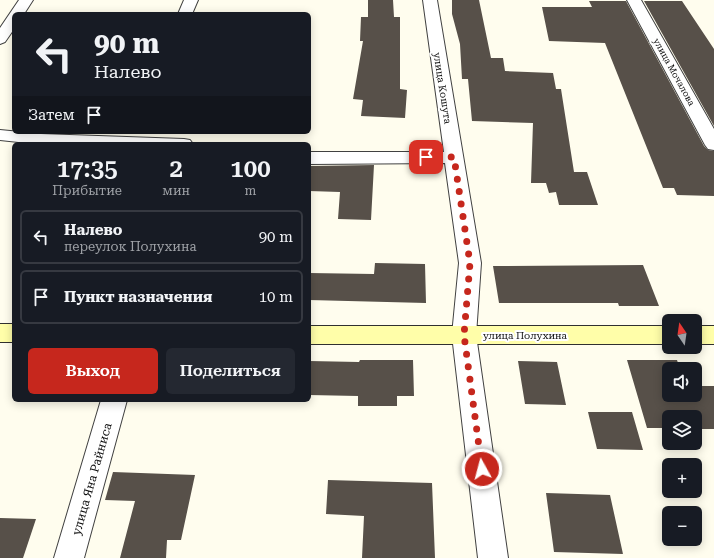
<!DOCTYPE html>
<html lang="ru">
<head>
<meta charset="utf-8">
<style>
	body { margin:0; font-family:"Roboto Serif",serif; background:#242831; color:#f1f3f6; height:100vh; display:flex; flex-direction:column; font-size:15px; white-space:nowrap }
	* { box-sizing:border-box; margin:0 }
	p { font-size:13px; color:#9ea1a6 }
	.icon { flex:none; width:22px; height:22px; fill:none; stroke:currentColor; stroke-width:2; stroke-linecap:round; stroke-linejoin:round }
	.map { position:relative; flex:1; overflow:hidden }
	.panel { position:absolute; left:12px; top:142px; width:299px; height:260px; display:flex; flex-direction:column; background:#171b24; border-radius:6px; box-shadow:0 2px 10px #0003 }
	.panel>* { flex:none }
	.guide { position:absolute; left:12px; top:12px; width:299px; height:122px; border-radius:6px; box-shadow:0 2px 10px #0003; background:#171b24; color:#f1f3f6; overflow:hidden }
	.needle { width:26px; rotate:347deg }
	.buttons { position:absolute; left:662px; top:314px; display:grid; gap:8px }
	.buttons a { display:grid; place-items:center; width:40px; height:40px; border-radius:6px; background:#171b24; box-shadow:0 2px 10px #0003; font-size:20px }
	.pin { position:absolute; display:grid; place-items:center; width:34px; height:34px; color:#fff; margin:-17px; border-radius:8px; box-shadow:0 2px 6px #0006 }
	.me { position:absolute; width:44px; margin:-22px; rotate:353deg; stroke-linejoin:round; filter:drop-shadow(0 0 3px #0008) }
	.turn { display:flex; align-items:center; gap:14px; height:84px; padding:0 16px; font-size:18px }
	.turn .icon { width:52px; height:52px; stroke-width:2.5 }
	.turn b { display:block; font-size:28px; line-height:34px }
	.then { display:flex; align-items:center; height:38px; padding:0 16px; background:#0003; gap:8px; font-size:15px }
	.eta { display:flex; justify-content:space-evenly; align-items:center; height:68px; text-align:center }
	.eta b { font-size:24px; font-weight:600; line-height:28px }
	.button { display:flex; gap:8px; margin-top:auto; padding:8px 16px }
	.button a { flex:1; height:46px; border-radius:6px; background:#c6271d; color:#fff; font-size:16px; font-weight:600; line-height:46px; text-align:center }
	.button a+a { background:#242831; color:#f1f3f6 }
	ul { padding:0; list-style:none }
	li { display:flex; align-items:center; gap:12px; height:54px; margin:0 8px 6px; padding:0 8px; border:2px solid #363941; border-radius:6px }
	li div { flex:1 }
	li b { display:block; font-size:15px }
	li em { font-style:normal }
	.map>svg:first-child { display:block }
	.building { fill:#575049 }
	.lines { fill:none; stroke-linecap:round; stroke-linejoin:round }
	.street-casing { stroke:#414141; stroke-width:2 }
	.secondary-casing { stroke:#303030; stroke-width:2 }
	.street { fill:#fff; fill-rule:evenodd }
	.secondary { fill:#fffea9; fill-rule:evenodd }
	.route { stroke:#c6271d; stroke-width:7; stroke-dasharray:0 12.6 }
	.labels { text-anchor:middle; stroke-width:4; stroke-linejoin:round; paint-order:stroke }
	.far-street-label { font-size:9px; fill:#0e0e0e; stroke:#fff }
	.street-label { font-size:10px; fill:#0e0e0e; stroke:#fff }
	.near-street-label { font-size:12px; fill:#0e0e0e; stroke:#fff }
</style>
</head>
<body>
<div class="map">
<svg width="714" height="558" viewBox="0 0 714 558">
	<rect width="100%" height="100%" fill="#fffdee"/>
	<path class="building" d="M368 0H393L394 17H400V89L407 90 405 118 361 116 363 100 353 99 363 41H360L361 17H368Z
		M452 0H479L491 58H503L505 71 553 73 556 89H561L574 172H587L598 205H559L556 192 549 193 546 183H531L533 123 472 121 468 79H462L460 44 452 14Z
		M589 1H626L704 146 708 150 714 151V196L677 195 674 188H663L605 43 549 41 542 7H592Z
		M644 1H682L714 49V126Z
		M374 165 371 220 338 219 340 192 309 191V166Z
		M375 263 425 264 426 303 309 300V273L374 274Z
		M643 265 659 306H619L618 303H499L493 266Z
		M360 360H413L414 396H397V406H358V396L309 395V361L359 362Z
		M627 360H677L680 369H669V395H695V386H714V429H695V417H669V428H647Z
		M518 361 557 362 566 405 525 404Z
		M588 412H632L643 450 597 449Z
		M113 472 195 475 181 540H167L166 558H120L135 501 105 500Z
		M328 480 432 483 435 558H362L364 516 326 514Z
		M546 493 610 495 623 554 554 552Z
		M0 518 36 519 23 558H0Z"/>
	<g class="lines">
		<defs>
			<path id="street" d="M19 0H33L24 14H14V29L5 42 0 44V28Z
				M184 0H198L192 14H178Z
				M423 0H437L481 263 476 335 508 558H478L452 335 459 263 445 163 309 164V152H444Z
				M627 0H641L714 129V150L708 149 705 145Z
				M0 130 41 134 184 139 190 140 193 144H37L0 140Z
				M101 400H127L84 558H54Z"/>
			<path id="secondary" d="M0 324H14V342H0Z
				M309 326H669V344H309Z
				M695 326H714V344H695Z"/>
		</defs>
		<use href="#street" class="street-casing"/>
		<use href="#secondary" class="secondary-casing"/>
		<use href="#street" class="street"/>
		<use href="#secondary" class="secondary"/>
	</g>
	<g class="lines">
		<path class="route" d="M426 157H454L470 263 464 335 482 469"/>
	</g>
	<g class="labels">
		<g class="far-street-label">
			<text transform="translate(674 72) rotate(61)" y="3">улица Мочалова</text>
		</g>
		<g class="street-label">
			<text transform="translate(443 88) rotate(81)" y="4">улица Кошута</text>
			<text x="525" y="339">улица Полухина</text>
		</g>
		<g class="near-street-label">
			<text transform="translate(92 479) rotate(-74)" y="4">улица Яна Райниса</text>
		</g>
	</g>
</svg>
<div class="buttons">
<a><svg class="needle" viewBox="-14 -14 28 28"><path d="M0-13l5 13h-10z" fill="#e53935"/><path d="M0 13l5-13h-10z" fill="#9ea1a6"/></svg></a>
<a><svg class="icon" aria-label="sound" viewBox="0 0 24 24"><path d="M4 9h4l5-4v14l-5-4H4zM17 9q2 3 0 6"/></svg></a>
<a><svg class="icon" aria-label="layers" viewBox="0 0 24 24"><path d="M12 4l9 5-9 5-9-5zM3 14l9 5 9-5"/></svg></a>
<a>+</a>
<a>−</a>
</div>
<div class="pin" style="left:426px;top:157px;background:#d93025"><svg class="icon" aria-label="arrive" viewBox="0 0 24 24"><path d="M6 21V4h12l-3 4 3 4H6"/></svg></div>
<svg class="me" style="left:482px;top:469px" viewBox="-20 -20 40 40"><circle r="17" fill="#c6271d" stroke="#fff" stroke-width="3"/><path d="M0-11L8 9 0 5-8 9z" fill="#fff"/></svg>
<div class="guide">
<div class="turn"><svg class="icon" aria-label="left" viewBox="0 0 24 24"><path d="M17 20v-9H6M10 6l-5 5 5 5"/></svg><div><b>90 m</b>Налево</div></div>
<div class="then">Затем<svg class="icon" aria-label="arrive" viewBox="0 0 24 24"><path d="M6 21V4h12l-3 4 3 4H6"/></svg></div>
</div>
<section class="panel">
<div class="eta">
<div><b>17:35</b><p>Прибытие</p></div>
<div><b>2</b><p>мин</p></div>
<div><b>100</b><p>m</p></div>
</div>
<ul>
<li><svg class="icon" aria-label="left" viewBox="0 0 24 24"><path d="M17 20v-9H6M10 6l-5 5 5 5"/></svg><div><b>Налево</b><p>переулок Полухина</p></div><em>90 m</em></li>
<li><svg class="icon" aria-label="arrive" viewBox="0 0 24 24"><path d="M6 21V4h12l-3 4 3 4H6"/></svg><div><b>Пункт назначения</b></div><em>10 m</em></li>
</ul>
<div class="button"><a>Выход</a><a>Поделиться</a></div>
</section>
</div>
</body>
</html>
